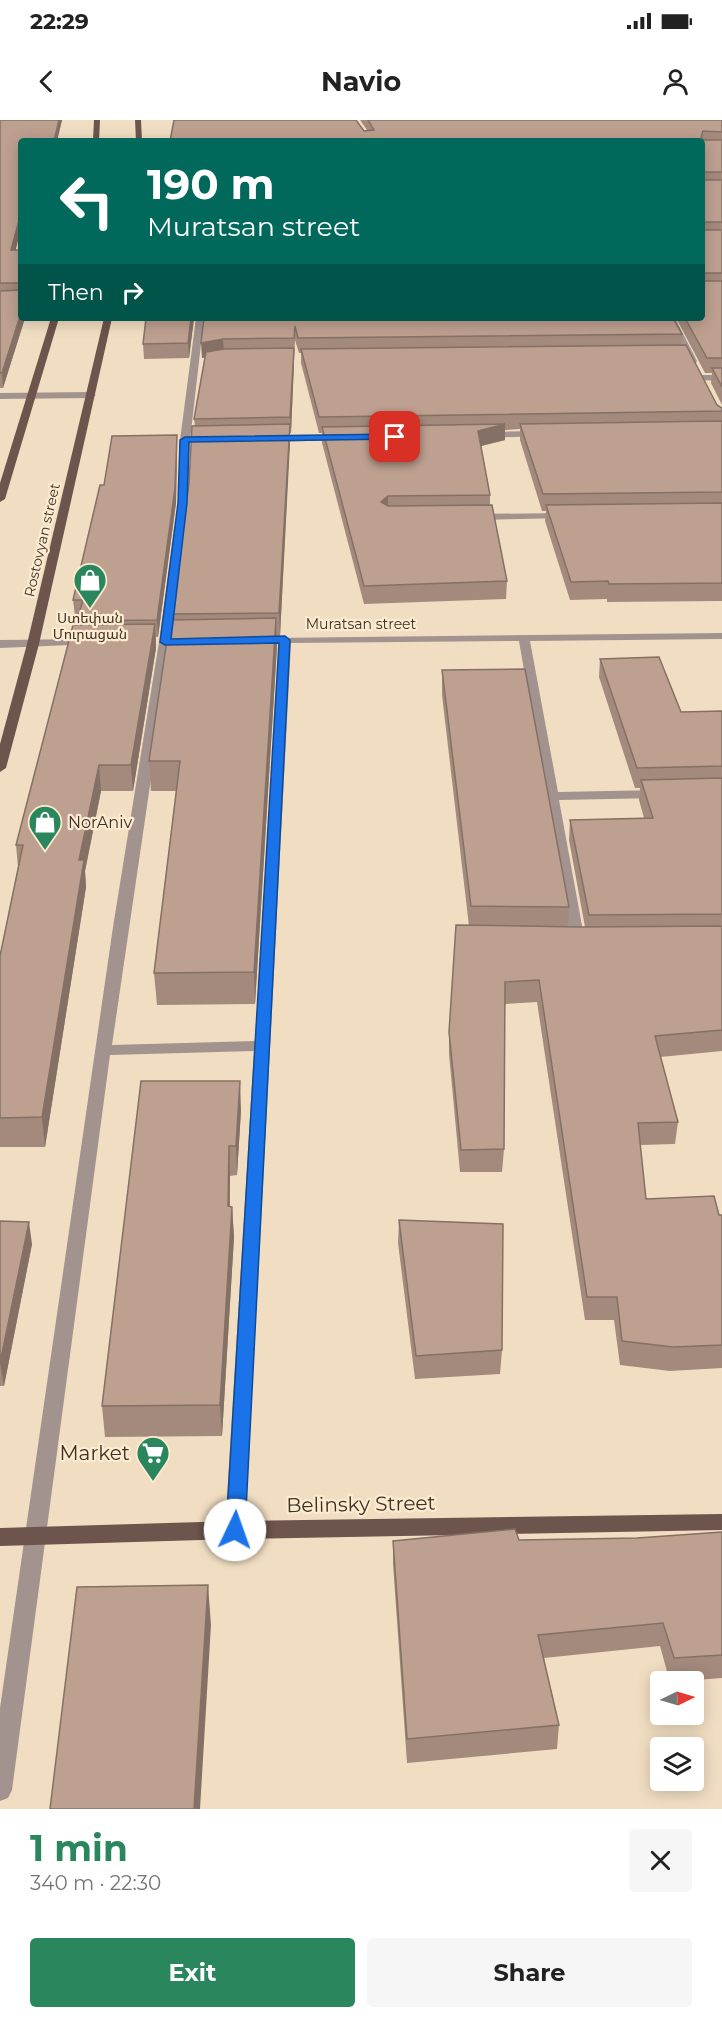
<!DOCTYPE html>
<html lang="en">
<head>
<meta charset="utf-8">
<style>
	body { margin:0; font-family:Montserrat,"Noto Sans Armenian",sans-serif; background:#f6f6f6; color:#222; height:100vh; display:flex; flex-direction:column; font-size:22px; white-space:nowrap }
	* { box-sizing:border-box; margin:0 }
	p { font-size:20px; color:#767676 }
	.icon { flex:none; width:33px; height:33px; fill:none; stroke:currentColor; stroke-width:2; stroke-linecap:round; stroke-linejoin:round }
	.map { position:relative; height:1689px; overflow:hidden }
	.panel { display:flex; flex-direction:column; background:#fff; flex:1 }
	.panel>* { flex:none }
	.hud { position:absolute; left:18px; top:18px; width:687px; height:183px; border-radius:6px; box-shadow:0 3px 15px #0003; background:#00695c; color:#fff; overflow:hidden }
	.needle { width:39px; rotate:85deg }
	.controls { position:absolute; left:650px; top:1551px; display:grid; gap:12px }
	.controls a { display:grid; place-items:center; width:54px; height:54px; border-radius:6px; background:#fff; box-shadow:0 3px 15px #0003; font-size:30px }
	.pin { position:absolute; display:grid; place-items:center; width:51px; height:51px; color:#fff; margin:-26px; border-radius:12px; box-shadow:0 3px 9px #0006 }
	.me { position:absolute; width:66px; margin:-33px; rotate:3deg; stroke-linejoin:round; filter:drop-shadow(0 0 4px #0008) }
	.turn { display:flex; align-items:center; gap:21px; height:126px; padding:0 30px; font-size:27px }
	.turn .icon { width:78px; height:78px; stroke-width:2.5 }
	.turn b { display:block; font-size:42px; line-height:51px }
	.then { display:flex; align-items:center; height:57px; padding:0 30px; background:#0003; gap:12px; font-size:22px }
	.round { display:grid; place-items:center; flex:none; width:63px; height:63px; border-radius:6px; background:#f6f6f6 }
	.overview { display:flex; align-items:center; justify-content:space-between; height:102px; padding:0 30px }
	h1 { font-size:36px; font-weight:700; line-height:45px; color:#2a875d }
	.action { display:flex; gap:12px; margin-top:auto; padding:12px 30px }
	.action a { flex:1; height:69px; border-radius:6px; background:#2a875d; color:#fff; font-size:24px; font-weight:700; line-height:69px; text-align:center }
	.action a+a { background:#f6f6f6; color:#222 }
	.status { display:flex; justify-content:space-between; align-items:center; height:42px; padding:0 30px; background:#fff; direction:ltr }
	.status svg { height:16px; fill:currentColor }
	header { display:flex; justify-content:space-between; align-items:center; height:78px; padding:0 30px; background:#fff; font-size:27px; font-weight:700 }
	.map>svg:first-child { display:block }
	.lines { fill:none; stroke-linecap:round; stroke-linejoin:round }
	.minor { fill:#a2938f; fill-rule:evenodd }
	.major { fill:#6d544c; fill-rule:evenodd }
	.wall { fill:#a38a7c }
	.shaded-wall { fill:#857065 }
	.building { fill:#bea090; stroke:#857065; stroke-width:1.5 }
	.route { fill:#1a73e8; stroke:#114b97; stroke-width:1.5 }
	.labels { text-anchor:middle; stroke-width:4.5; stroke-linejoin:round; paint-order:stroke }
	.far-street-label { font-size:14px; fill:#393227; stroke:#feebcf }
	.far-poi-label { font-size:14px; fill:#393227; stroke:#feebcf }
	.poi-label { font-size:16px; fill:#393227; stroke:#feebcf; text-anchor:start }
	.near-poi-label { font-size:20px; fill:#393227; stroke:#feebcf; text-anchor:end }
	.near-street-label { font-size:20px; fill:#393227; stroke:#feebcf }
</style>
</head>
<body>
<div class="status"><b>22:29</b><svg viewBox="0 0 49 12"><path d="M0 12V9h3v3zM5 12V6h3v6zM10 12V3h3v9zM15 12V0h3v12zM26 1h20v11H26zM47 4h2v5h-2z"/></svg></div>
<header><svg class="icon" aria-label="back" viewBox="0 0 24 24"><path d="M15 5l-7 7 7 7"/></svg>Navio<svg class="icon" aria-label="person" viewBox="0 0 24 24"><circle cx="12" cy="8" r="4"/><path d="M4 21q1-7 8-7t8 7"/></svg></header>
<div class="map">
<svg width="722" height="1689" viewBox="0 0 722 1689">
	<rect width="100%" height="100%" fill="#f1dec2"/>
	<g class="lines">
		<path class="minor" d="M196 198H204L190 320 188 383 171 522 112 925 255 921 279 523 271 522V518L722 513V519L530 521 558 672 660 670 667 674 660 678 559 680 585 822 578 826 571 822 519 521 291 523 245 1410 242 1416 235 1419 228 1416 225 1410 254 931 110 935 12 1670 8 1678 0 1681V1588L113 807 159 522 178 383 180 320Z
			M667 198H675L697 241 696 243 689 241Z
			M702 255H722V261L699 260 698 258Z
			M0 273 91 272 96 275 91 278 0 279Z
			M539 311 542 312V316L485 318 480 315 485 312Z
			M341 315 344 316V320L272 322 267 319 272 316Z
			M565 393 569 394V398L475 400 470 397 475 394Z
			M89 519 95 522 93 524 0 528V520Z"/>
		<path class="major" d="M94 0H100L99 21H93Z
			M135 0H141L142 21H136Z
			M51 198H59L5 379 0 382V363Z
			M104 198H112L39 524 6 648 0 652V624L27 524Z
			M722 1394V1410L235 1419 0 1426V1408L235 1401Z"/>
	</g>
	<path class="wall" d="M0 0H62L57 21H21L16 130H21V198H25L3 268H0Z
		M360 0H722V285L711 263 712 253H705L676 198H702V21H170L367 10Z
		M194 198 189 238 144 239 143 224Z
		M204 198 682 214 681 225 717 285 722 288V481L607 482V479L570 480 545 401 546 391H542L520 320V309L505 310V320L481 326 490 375V385L507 461 506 479 364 484 322 323V313H319L301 243V233H299L295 220 291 313H290L280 516H276L277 526 255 884 157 885 154 853 176 671H151L149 641 173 500 172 494 189 363 195 306 194 299 205 237 202 238Z
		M177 330 176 383 158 517H156V528L133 671H101L85 751 86 767 45 1027H0V836L18 747 16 725 78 505 77 501 78 496H75L73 480 104 365Z
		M600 539 681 592 722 591V931L660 937 678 1002 675 1024 640 1025 646 1079 719 1095H722V1248L670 1251 620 1245 614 1200H585L537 882 505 884 504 1029 502 1052H460L449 934V912L469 806 442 575V550L569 787 568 807H585L569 720 570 700 644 698 639 680 640 668H635L599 557Z
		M241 990 237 1055 230 1056V1087H232L234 1117 222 1316 105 1317 102 1286Z
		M399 1100 502 1230 500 1254 415 1259 398 1123Z
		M0 1101 32 1124 4 1266H0Z
		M722 1412V1558L670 1562 660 1526 544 1538 559 1605 557 1629 407 1643 393 1444V1421L519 1420 637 1418Z"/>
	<path class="shaded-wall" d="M59 0H62L57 21H54Z
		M21 93V110L12 143 11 130Z
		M21 193V198H25L3 268 2 253Z
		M191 198H194L189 238 188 223Z
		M223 219 224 234 202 238 201 223Z
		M294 228V243L291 313 290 297Z
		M290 304V324L280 516 279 493Z
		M505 304V320L477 327 478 311Z
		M177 315V330L176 383 158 517 157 500Z
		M388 376V393L381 382Z
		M276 498 277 526 255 884 254 852Z
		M155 504 156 528 133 671 131 645Z
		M99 645 101 671 85 751 86 767 45 1027 42 997 79 740Z
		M240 961 241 990 237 1055 236 1026Z
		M229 1026 230 1056 229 1116 228 1086Z
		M232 1087 234 1117 222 1316 220 1285Z
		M29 1102 32 1124 4 1266 0 1243Z
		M208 1465 211 1505 200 1689H194Z"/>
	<path class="building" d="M0 0H59L54 21H21V93L11 130H21V169L20 163H0Z
		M174 0H356L364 11 374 10 368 0H722V12L703 11 701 17 703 20H722V52H703L702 55V21H170Z
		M702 59 703 60H722V102H703L702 103Z
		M702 107 703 110H722V153H703L702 154Z
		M702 158 703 161H722V238H707L685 198H702Z
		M21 170V193L2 253H0V171Z
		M146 198H191L188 223 143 224Z
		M204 198H673L682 214 298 218 295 206 294 218 223 219 201 223Z
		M686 225 717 285 722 288V291L319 297 301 229Z
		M294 228 290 297 194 299 206 232 224 229Z
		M712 248H722V267Z
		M722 301V372L543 374 520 304Z
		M290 304 279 493 172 494 189 363 192 306Z
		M505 304 478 311 490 375 388 376 381 382 388 386 492 385 507 461 364 466 322 307Z
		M177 315 175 368 157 500 77 501 83 480H73L100 365H104L112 316Z
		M722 383V463L609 464 608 461 571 462 546 385Z
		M276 498 254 852 154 853 180 641H149L170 500Z
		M155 504 131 645H99L79 740H84L42 997 0 998V836L23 725H16L73 505Z
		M659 537 681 592 722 591V646L637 648 600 539Z
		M525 549 569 787 471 786 442 550Z
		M722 658V794L589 795 570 700 653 698 641 660Z
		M456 805 580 807 722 806V910L655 916 678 1002 638 1003 646 1079 714 1076 719 1095H722V1225L673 1227 622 1221 617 1177H587L539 860 505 862 504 1029 461 1030 449 912Z
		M141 961H240L236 1026H229L228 1086 232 1087 220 1285 102 1286Z
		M399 1100 503 1104 502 1230 416 1236Z
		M0 1101 29 1102 0 1243Z
		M515 1409 519 1420 637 1418 722 1412V1535L674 1538 663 1503 538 1515 559 1605 407 1619 393 1421Z
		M208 1465 194 1689H50L77 1467Z"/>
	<path class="route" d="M395 314 400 317 398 319 189 322 187 383 171 519 285 516 290 520 245 1410 242 1416 235 1418 228 1416 226 1410 279 523 165 525 160 522 178 383 180 320 185 317Z"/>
	<defs>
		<symbol id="shop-pin" viewBox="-11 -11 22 30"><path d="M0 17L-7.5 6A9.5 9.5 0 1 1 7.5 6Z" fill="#2a875d" stroke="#feebcf"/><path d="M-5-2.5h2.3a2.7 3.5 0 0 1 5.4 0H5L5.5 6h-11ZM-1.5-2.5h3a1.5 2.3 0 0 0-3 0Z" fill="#fff"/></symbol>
		<symbol id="supermarket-pin" viewBox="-11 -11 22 30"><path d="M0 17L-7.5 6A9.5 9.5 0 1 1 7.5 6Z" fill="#2a875d" stroke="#feebcf"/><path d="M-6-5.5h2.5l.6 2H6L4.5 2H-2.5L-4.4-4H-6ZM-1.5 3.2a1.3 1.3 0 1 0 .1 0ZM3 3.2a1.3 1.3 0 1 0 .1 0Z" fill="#fff"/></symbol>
	</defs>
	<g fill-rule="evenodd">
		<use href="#shop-pin" x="71" y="441" width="38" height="52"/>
		<use href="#shop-pin" x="26" y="683" width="38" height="52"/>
		<use href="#supermarket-pin" x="134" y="1314" width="38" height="52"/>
	</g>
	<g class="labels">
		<g class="far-street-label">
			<text transform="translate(42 420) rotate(-77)" y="5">Rostovyan street</text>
			<text x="361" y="509">Muratsan street</text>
		</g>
		<g class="far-poi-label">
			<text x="90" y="503">Ստեփան<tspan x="90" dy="16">Մուրացան</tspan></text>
		</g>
		<g class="poi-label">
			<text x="68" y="708">NorAniv</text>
		</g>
		<g class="near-poi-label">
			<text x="130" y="1340">Market</text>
		</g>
		<g class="near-street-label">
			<text transform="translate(361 1384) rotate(-1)" y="7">Belinsky Street</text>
		</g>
	</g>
</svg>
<div class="controls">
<a><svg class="needle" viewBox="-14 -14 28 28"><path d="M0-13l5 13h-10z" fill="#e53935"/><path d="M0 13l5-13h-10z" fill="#767676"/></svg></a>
<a><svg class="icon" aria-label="layers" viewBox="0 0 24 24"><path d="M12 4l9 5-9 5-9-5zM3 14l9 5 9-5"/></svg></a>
</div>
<div class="pin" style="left:395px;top:317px;background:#d93025"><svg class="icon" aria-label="arrive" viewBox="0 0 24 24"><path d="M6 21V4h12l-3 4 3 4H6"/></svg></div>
<svg class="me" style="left:235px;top:1410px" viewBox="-20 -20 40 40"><circle r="19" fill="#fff"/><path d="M0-13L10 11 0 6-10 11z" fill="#1a73e8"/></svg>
<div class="hud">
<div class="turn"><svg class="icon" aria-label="left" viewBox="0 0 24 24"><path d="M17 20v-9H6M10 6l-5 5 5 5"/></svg><div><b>190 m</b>Muratsan street</div></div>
<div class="then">Then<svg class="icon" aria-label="right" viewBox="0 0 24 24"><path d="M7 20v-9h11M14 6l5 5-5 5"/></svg></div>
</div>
</div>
<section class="panel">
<div class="overview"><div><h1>1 min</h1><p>340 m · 22:30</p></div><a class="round"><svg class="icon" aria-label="close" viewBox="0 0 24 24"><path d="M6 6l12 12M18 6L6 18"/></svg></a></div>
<div class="action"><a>Exit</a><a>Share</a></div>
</section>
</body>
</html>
